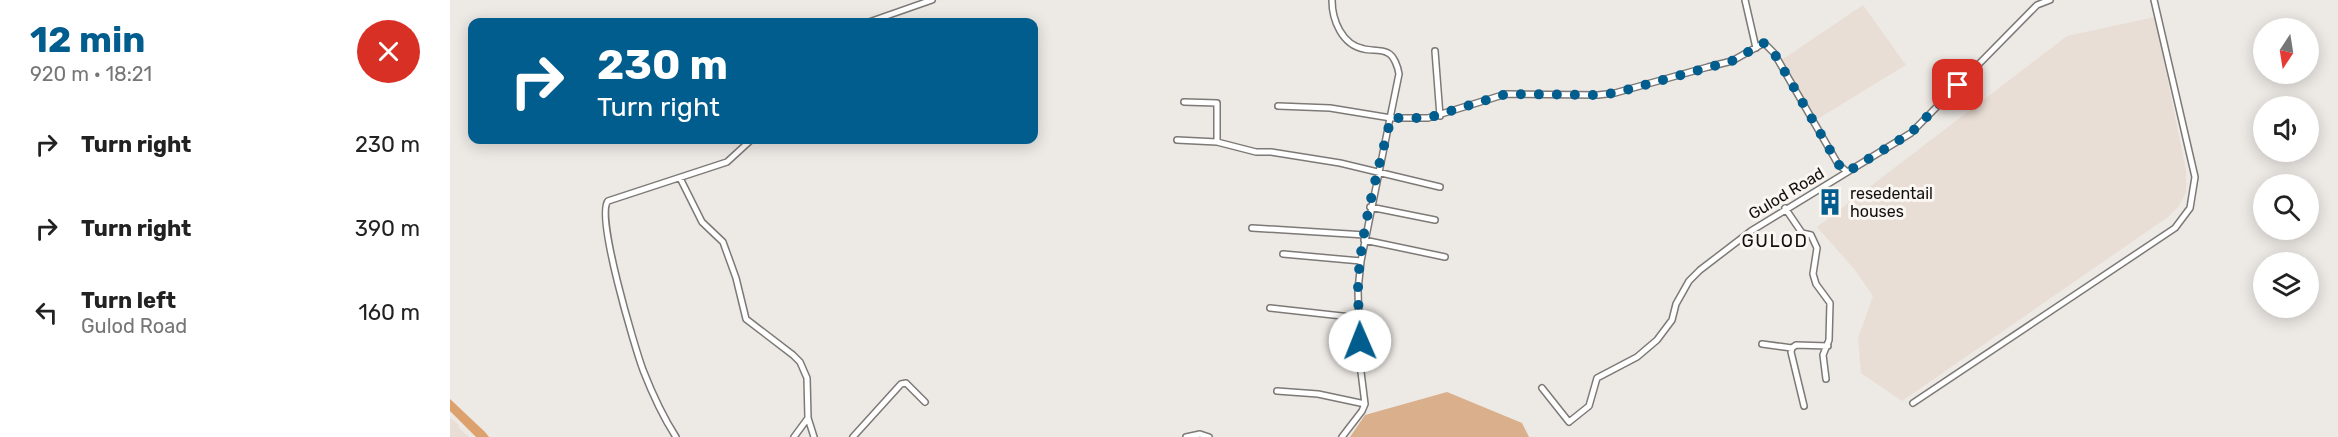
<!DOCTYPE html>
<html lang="en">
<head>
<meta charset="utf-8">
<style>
	body { margin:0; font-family:Rubik,sans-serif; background:#f6f6f6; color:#222; height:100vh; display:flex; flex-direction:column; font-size:22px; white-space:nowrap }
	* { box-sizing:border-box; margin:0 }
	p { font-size:20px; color:#767676 }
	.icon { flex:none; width:33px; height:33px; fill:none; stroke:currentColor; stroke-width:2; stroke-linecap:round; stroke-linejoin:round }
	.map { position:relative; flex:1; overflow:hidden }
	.sheet { display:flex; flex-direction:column; background:#fff; width:450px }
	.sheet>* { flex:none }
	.banner { position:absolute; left:18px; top:18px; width:570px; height:126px; border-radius:12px; box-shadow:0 3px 15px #0003; background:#005d8d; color:#fff; overflow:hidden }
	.needle { width:39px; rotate:192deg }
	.controls { position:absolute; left:1803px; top:18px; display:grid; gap:12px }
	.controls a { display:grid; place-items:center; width:66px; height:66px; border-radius:50%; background:#fff; box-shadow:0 3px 15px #0003; font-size:30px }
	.pin { position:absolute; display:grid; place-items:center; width:51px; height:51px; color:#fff; margin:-26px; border-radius:12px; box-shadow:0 3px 9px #0006 }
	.me { position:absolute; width:66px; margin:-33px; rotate:359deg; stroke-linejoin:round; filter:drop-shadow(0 0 4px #0008) }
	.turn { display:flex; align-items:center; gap:21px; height:126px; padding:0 30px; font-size:27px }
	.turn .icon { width:78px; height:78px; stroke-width:2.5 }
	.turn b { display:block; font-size:42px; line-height:51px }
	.round { display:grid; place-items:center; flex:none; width:63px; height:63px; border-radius:32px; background:#f6f6f6 }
	.headline { display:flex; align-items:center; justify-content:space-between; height:102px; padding:0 30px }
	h1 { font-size:36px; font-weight:700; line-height:45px; color:#005d8d }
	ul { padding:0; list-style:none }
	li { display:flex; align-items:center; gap:18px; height:84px; padding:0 30px }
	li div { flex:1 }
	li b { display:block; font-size:22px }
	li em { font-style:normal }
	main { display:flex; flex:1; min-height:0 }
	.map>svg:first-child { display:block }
	.built { fill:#e9ded5 }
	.green { fill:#d9af8c }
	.water { fill:#dda16e }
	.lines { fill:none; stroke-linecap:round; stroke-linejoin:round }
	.minor-casing { stroke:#7d7976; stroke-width:8 }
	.minor { stroke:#fff; stroke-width:5 }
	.route { stroke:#005d8d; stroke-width:10; stroke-dasharray:0 18 }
	.labels { text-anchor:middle; stroke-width:6; stroke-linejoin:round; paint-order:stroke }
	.street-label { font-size:16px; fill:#131110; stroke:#faf6f2 }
	.poi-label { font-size:16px; fill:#131110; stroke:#faf6f2; text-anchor:start }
	.neighbourhood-label { font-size:18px; letter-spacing:1.5px; fill:#131110; stroke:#faf6f2 }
</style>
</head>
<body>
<main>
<section class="sheet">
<div class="headline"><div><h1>12 min</h1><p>920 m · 18:21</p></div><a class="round" style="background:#d93025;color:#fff"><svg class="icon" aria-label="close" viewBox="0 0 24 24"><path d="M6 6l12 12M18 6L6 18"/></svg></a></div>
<ul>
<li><svg class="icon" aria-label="right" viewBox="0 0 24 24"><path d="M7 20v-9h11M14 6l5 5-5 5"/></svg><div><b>Turn right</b></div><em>230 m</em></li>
<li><svg class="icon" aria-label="right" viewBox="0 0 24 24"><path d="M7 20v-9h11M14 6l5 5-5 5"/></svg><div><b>Turn right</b></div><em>390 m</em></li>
<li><svg class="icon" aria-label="left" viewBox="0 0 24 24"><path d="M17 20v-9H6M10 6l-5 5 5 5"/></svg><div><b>Turn left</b><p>Gulod Road</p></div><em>160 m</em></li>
</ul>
</section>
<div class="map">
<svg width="1888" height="437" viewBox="0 0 1888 437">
	<rect width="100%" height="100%" fill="#ede9e5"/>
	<path class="built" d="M1413 5 1456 65 1366 120 1330 61Z
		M1705 17 1736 171V192L1729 206 1718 217 1452 401 1411 373 1408 338 1423 296 1405 270 1367 227 1617 36Z
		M0 418 8 424 9 428 19 437H0Z"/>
	<path class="green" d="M997 392 1072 423 1079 437H900L915 415Z"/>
	<path class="water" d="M0 399 35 432 39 437H26L0 411Z"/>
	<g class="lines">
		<defs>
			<path id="minor" d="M882 0C882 20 892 45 914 49 921 51 931 49 938 53 944 56 948 67 949 74L911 261 908 290 910 364 915 404 912 411 892 437
				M1295 0 1306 48
				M419 22 482 0
				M985 51 990 116
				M734 102 767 103V142
				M828 106 880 108 941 118H978L1056 94 1148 95 1165 93 1258 67 1282 61 1314 43 1324 53 1388 164 1397 172
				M727 140 767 142 806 152H821L890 163 990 187
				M230 178 252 222 273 242 286 278 296 319 343 355 350 362 357 378 358 418 364 437
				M920 207 985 220
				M1335 208 1352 233 1361 235 1367 248 1363 274 1366 284 1380 303 1379 340 1373 355 1376 379
				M802 228 915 235
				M914 240 995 257
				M833 254 911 261
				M820 308 910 318
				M1312 344 1342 348
				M1092 388 1119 422 1139 406 1147 378 1187 357 1207 340 1222 320 1226 304 1239 281 1250 270 1301 231 1461 133 1587 5 1600 0
				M827 391 868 394 915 404
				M1463 403 1725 228 1740 208 1745 177 1704 0
				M1354 406 1341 352 1342 348 1346 345 1378 346
				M226 437C213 417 202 393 193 370 185 348 145 215 158 201L277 162 301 140
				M344 437 358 418
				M403 437 451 384 456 383 475 402
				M736 437 750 434 759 437"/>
		</defs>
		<use href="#minor" class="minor-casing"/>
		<use href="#minor" class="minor"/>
	</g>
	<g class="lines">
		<path class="route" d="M910 341C910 324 908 307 908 290 909 236 928 171 941 118H978L1056 94 1148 95 1165 93 1282 61 1314 43 1324 53 1388 164 1397 172 1461 133 1508 85"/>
	</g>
	<defs>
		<symbol id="building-bare" viewBox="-9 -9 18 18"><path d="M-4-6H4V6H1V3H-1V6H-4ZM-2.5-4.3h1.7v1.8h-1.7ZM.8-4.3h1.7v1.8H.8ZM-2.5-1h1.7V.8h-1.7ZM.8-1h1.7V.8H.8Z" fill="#005d8d" stroke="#faf6f2" stroke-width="2.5" paint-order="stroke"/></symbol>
	</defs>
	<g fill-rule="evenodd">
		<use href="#building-bare" x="1361" y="183" width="38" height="38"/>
	</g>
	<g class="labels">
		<g class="street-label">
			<text transform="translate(1336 193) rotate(-31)" y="6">Gulod Road</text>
		</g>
		<g class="poi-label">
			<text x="1400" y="199">resedentail<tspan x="1400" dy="18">houses</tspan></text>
		</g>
		<g class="neighbourhood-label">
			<text x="1325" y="247">GULOD</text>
		</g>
	</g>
</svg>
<div class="controls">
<a><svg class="needle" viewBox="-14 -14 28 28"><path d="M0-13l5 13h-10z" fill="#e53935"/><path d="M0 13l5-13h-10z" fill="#767676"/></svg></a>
<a><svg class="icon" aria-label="sound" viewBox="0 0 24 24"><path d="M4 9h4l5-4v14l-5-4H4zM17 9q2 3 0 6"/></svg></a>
<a><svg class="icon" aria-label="search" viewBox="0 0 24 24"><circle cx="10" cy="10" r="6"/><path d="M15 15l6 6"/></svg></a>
<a><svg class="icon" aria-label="layers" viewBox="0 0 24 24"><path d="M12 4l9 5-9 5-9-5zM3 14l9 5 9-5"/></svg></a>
</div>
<div class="pin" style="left:1508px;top:85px;background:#d93025"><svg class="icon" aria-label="arrive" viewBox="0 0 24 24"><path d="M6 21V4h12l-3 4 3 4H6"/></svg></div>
<svg class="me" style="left:910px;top:341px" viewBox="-20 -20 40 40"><circle r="19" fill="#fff"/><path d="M0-13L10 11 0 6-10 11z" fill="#005d8d"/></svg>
<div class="banner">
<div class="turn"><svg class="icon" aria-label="right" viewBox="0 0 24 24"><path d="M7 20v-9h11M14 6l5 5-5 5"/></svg><div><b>230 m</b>Turn right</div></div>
</div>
</div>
</main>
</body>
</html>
